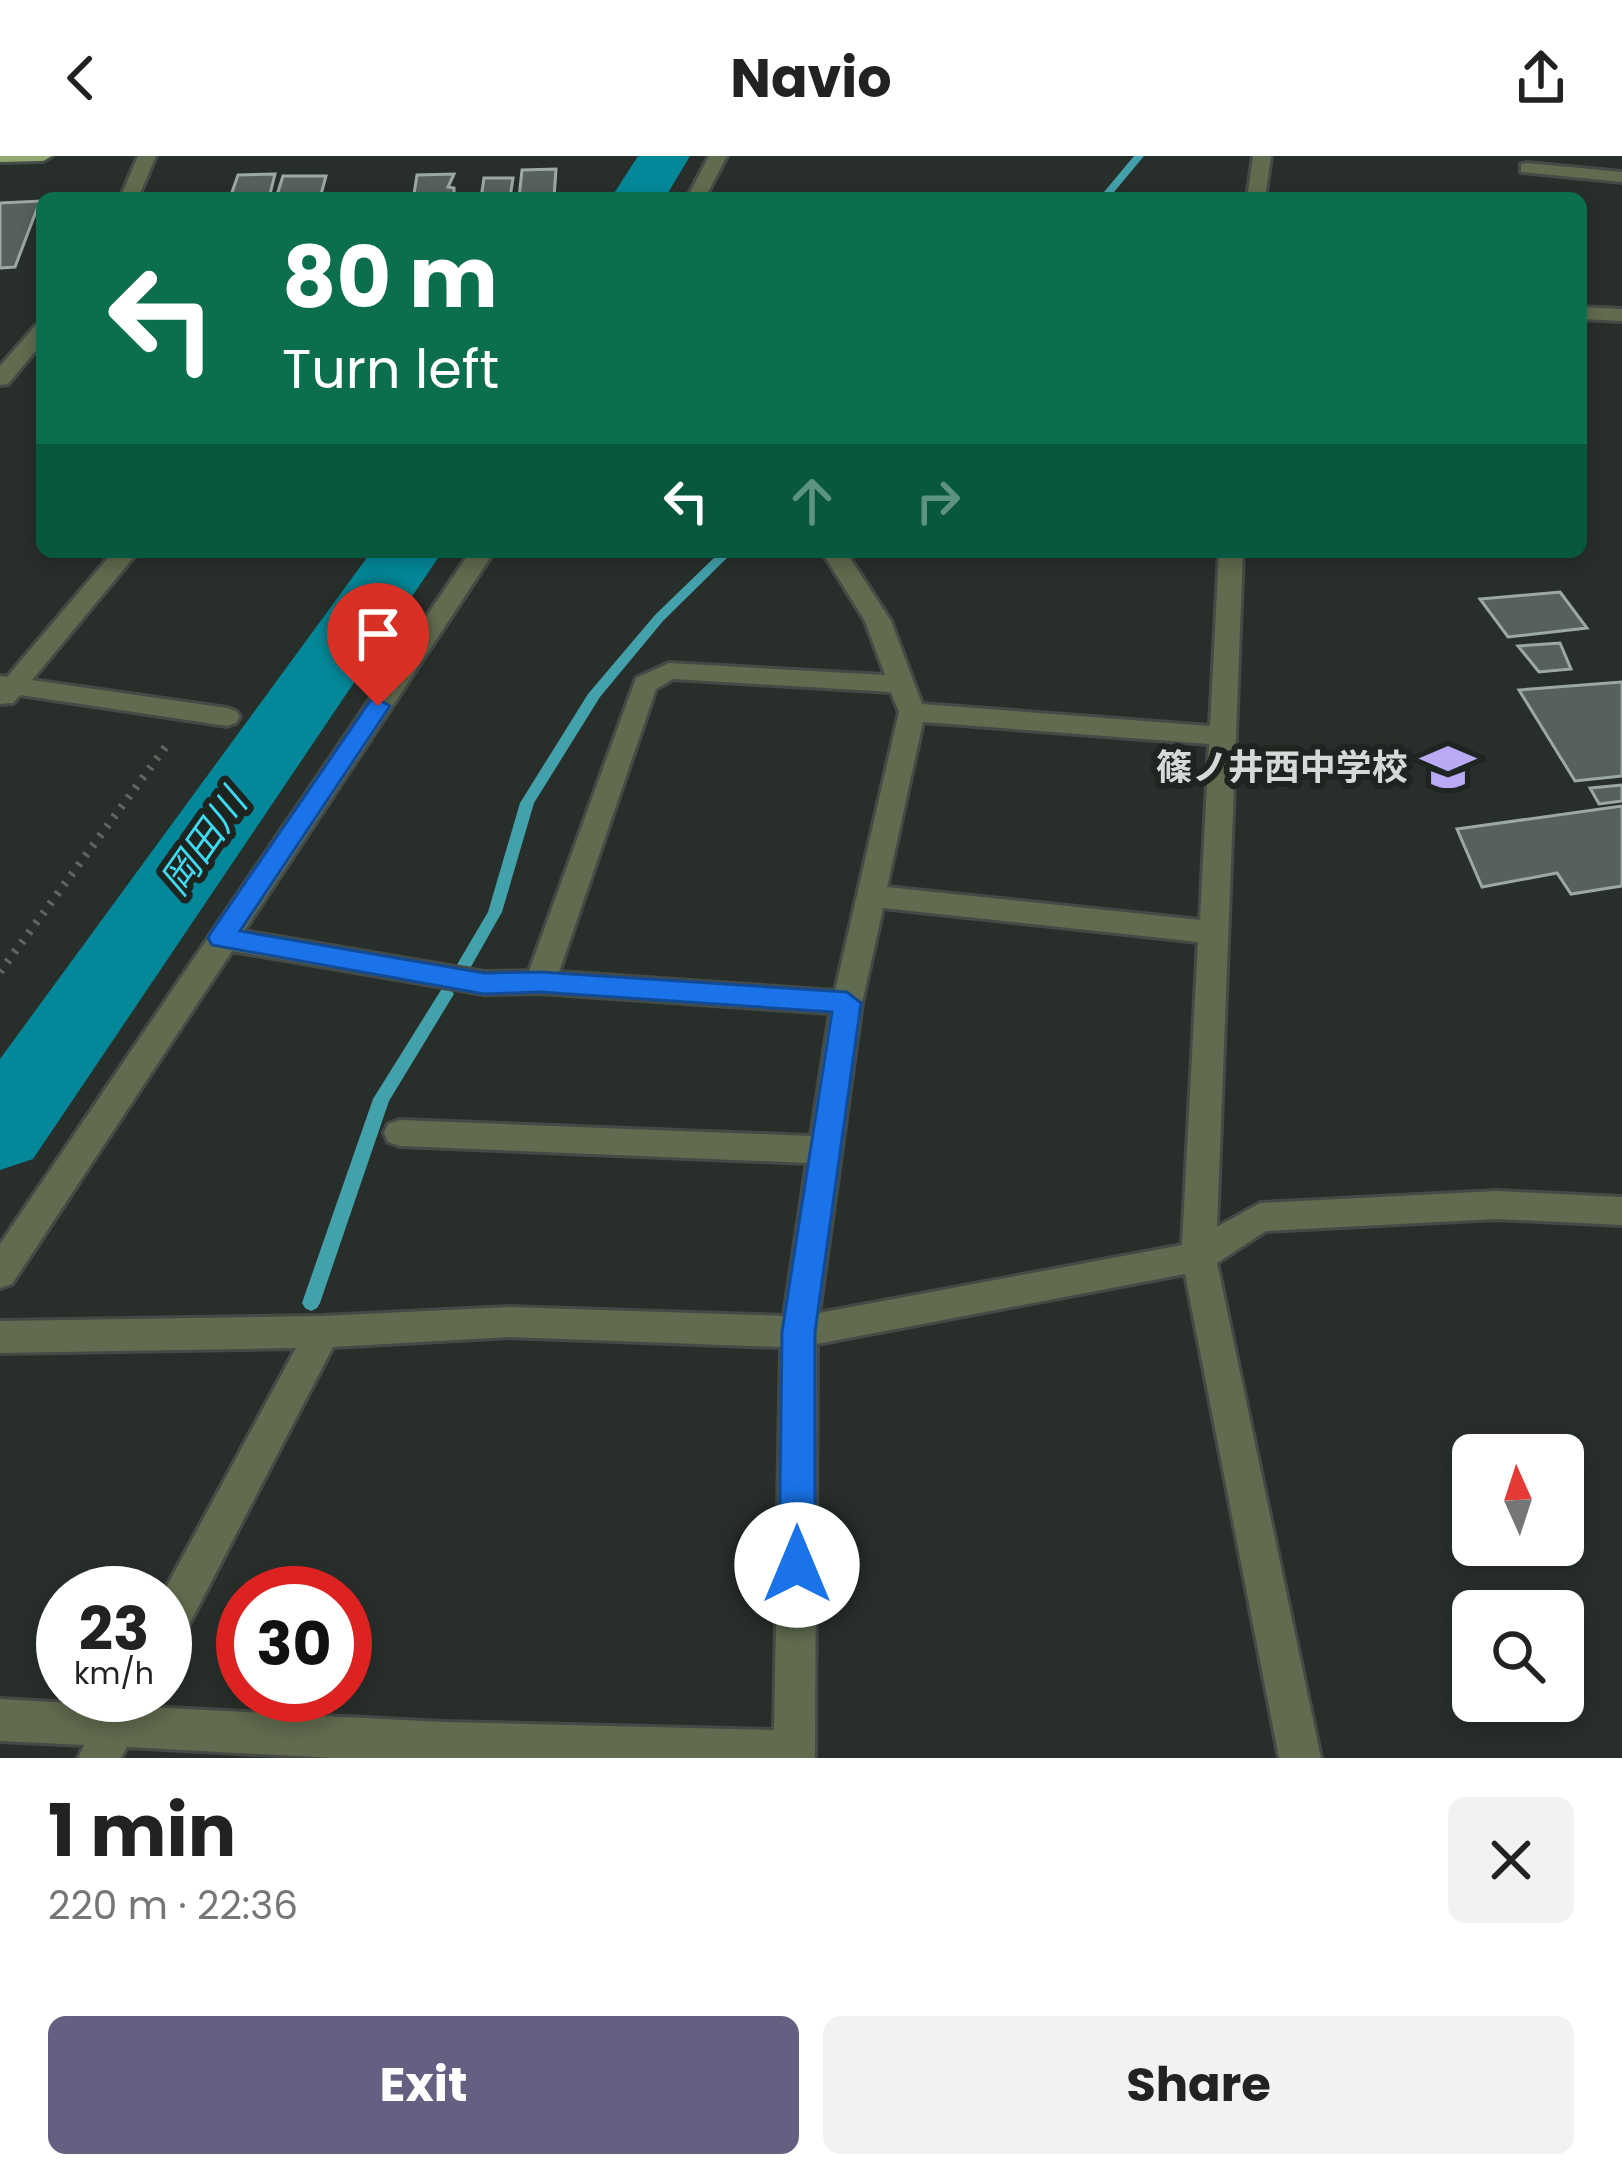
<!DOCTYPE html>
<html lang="en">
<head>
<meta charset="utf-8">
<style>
	body { margin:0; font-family:Poppins,"Noto Sans JP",sans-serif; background:#f2f2f2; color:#222; height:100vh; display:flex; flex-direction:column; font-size:45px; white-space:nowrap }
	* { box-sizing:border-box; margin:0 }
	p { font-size:39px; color:#767676 }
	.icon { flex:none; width:66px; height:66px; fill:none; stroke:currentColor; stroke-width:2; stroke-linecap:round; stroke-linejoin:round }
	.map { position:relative; height:1602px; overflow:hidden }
	.details { display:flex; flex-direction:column; background:#fff; flex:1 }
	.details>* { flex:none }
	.banner { position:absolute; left:36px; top:36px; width:1551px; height:366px; border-radius:18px; box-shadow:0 6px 18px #0003; background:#0b6e4f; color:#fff; overflow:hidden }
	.needle { width:78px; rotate:357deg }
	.buttons { position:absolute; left:1452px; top:1278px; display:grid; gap:24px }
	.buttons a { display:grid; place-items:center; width:132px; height:132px; border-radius:18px; background:#fff; box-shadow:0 6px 18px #0003; font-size:60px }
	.speed { position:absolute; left:36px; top:1410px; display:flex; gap:24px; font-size:60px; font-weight:700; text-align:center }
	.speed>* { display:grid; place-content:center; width:156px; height:156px; border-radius:50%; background:#fff; box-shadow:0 6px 18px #0003; line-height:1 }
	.speed small { font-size:30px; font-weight:400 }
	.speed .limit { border:18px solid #d22; background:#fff; color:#111 }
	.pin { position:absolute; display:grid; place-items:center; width:102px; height:102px; color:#fff; margin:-123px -51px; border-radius:50% 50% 50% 0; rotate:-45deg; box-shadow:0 0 12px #0007 }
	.pin .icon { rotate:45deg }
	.me { position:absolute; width:132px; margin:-66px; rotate:0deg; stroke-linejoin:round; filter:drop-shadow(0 0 9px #0008) }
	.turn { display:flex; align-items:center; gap:42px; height:252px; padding:0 48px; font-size:54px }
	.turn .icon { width:156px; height:156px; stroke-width:2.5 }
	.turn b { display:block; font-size:84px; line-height:102px }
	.lanes { display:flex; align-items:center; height:114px; padding:0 48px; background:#0003; justify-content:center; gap:60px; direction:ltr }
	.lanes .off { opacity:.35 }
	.round { display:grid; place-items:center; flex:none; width:126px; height:126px; border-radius:18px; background:#f2f2f2 }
	.overview { display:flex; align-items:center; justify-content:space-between; height:204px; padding:0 48px }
	h1 { font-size:72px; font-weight:700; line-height:90px }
	.button { display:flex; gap:24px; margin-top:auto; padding:24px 48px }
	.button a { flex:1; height:138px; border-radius:18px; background:#665f81; color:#fff; font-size:48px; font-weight:700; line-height:138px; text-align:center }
	.button a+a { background:#f2f2f2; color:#222 }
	header { display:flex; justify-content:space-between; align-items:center; height:156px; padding:0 48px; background:#fff; font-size:54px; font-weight:700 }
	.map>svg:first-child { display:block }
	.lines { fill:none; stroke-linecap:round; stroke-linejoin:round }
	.stream { fill:#43a1ac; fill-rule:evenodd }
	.river { fill:#048899; fill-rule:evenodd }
	.building { fill:#56605e; stroke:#9ca8a6; stroke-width:3 }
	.service-casing { stroke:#444a46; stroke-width:6 }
	.minor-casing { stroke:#444a46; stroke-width:6 }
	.tertiary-casing { stroke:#444a46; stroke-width:6 }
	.primary-casing { stroke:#444a46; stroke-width:6 }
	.path { stroke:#5f6561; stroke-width:8; stroke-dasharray:3 9; stroke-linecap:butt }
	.service { fill:#606b4f; fill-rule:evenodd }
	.minor { fill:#606b4f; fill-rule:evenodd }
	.tertiary { fill:#606b4f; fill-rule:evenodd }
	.primary { fill:#91a86e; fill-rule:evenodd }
	.route { fill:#1a73e8; stroke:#114b97; stroke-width:3 }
	.labels { text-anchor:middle; stroke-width:12; stroke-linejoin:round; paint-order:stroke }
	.poi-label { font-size:36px; font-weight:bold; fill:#d6dad7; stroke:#1e2520; text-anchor:end }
	.water-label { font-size:39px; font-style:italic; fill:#3ddaf2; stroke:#1e2520 }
</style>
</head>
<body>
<header><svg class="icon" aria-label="back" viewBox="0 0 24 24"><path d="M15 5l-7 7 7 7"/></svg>Navio<svg class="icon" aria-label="share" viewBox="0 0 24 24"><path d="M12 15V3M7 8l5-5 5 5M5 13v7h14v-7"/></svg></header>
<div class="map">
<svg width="1622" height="1602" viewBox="0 0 1622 1602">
	<rect width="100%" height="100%" fill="#282f2a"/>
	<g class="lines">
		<path class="stream" d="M1134 0H1144L1109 42H1099Z
			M720 396H733L663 465 600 541 534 647 502 756 468 816H458L455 812 488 756 520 647 588 538 655 459Z
			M446 832 451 834 454 838 389 945 320 1147 317 1152 311 1155 305 1152 302 1147 373 943 441 834Z"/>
		<path class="river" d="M638 0H690L665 42H611Z
			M371 396H442L33 1003 0 1014V903Z"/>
	</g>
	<path class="building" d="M556 13 554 42H519L522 14Z
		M275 18 269 42H230L238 19Z
		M454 18 448 31 454 32V38H414L417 19Z
		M283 20H326L320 42H276Z
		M484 22H513L510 42H481Z
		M40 45 15 111 0 112V47Z
		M1560 436 1587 472 1508 481 1480 443Z
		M1560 487 1571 513 1539 516 1518 490Z
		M1622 526V620L1575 625 1519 534Z
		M1622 629V645L1599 648 1590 632Z
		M1622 650V730L1571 738 1557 717 1482 731 1457 673Z"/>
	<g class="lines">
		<defs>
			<path id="service" d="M1527 7 1622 16V26L1521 16V8Z"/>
			<path id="minor" d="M709 0H727L705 42H687Z
				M1253 0H1271L1265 42H1247Z
				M1581 151 1622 153V165L1581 163Z
				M113 396H138L32 524 227 552 236 555 240 561 236 567 227 570 20 539 13 547 0 548V520L7 521Z
				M470 396H494L244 775 484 816 529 815 636 522 669 507 885 519 865 465 822 396H846L891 465 922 548 1210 570 1219 396H1243L1217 1071 1260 1047 1497 1035 1622 1041V1069L1497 1063 1266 1075 1217 1107 1321 1602H1279L1185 1118 817 1188 815 1602H333L127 1591 121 1602H78L84 1589 0 1585V1543L104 1549 109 1539H151L146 1551 443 1566 774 1574 781 1191 509 1181 333 1191 179 1488 165 1494 163 1437 296 1192 0 1197V1165L323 1160 509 1151 784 1160 807 1007 400 990 388 986 384 977 388 968 400 964 811 980 830 857 540 837 484 838 232 795 12 1128 0 1132V1088ZM673 523 891 536 899 556 835 835 559 816 656 533ZM923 566 1209 588 1200 764 887 731ZM883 752 1198 786 1182 1089 819 1157 862 847Z"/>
			<path id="tertiary" d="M138 0H156L138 42H120Z
				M42 168V187L8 228 0 229V210L35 170Z"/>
			<path id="primary" d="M0 0H52L43 5 0 6Z"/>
		</defs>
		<use href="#service" class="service-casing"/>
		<use href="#minor" class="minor-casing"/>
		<use href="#tertiary" class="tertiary-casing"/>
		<use href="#primary" class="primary-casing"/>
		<path class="path" d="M0 816 169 586"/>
		<use href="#service" class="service"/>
		<use href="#minor" class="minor"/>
		<use href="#tertiary" class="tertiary"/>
		<use href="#primary" class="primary"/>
	</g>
	<path class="route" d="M378 543 390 550 240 775 484 817 540 816 847 836 861 847 815 1176V1409L809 1421 797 1426 784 1421 779 1409 782 1176 832 856 540 836 484 838 212 789 208 782 212 775 370 545Z"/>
	<defs>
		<symbol id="school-bare" viewBox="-9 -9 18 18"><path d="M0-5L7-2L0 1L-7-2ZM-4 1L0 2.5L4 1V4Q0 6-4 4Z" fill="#baaaf6" stroke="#1e2520" stroke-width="2.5" paint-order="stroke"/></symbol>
	</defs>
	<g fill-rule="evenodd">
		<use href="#school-bare" x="1410" y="573" width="76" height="76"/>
	</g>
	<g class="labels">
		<g class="poi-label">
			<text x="1408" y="624">篠ノ井西中学校</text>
		</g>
		<g class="water-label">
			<text transform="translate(203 686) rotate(-55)" y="14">岡田川</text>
		</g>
	</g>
</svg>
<div class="buttons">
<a><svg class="needle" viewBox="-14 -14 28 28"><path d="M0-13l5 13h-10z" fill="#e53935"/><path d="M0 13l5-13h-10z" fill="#767676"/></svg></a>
<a><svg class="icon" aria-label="search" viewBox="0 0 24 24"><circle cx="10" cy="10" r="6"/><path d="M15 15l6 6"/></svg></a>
</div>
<div class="speed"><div>23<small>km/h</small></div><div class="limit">30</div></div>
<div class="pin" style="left:378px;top:550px;background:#d93025"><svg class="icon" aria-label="arrive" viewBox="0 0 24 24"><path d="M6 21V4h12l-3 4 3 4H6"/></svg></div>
<svg class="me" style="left:797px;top:1409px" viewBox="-20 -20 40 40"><circle r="19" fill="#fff"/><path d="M0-13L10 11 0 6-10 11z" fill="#1a73e8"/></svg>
<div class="banner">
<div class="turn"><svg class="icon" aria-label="left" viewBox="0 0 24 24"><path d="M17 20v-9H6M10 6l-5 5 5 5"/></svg><div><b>80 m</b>Turn left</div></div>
<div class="lanes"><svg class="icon" aria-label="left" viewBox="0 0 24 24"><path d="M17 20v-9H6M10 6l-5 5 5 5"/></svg><svg class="icon off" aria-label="ahead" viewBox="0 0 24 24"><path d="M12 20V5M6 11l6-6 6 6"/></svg><svg class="icon off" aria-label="right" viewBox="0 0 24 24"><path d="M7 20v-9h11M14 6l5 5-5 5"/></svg></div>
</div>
</div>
<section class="details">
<div class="overview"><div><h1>1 min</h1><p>220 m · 22:36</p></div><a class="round"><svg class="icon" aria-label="close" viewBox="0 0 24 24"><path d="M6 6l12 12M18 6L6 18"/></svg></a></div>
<div class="button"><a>Exit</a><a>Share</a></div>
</section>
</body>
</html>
